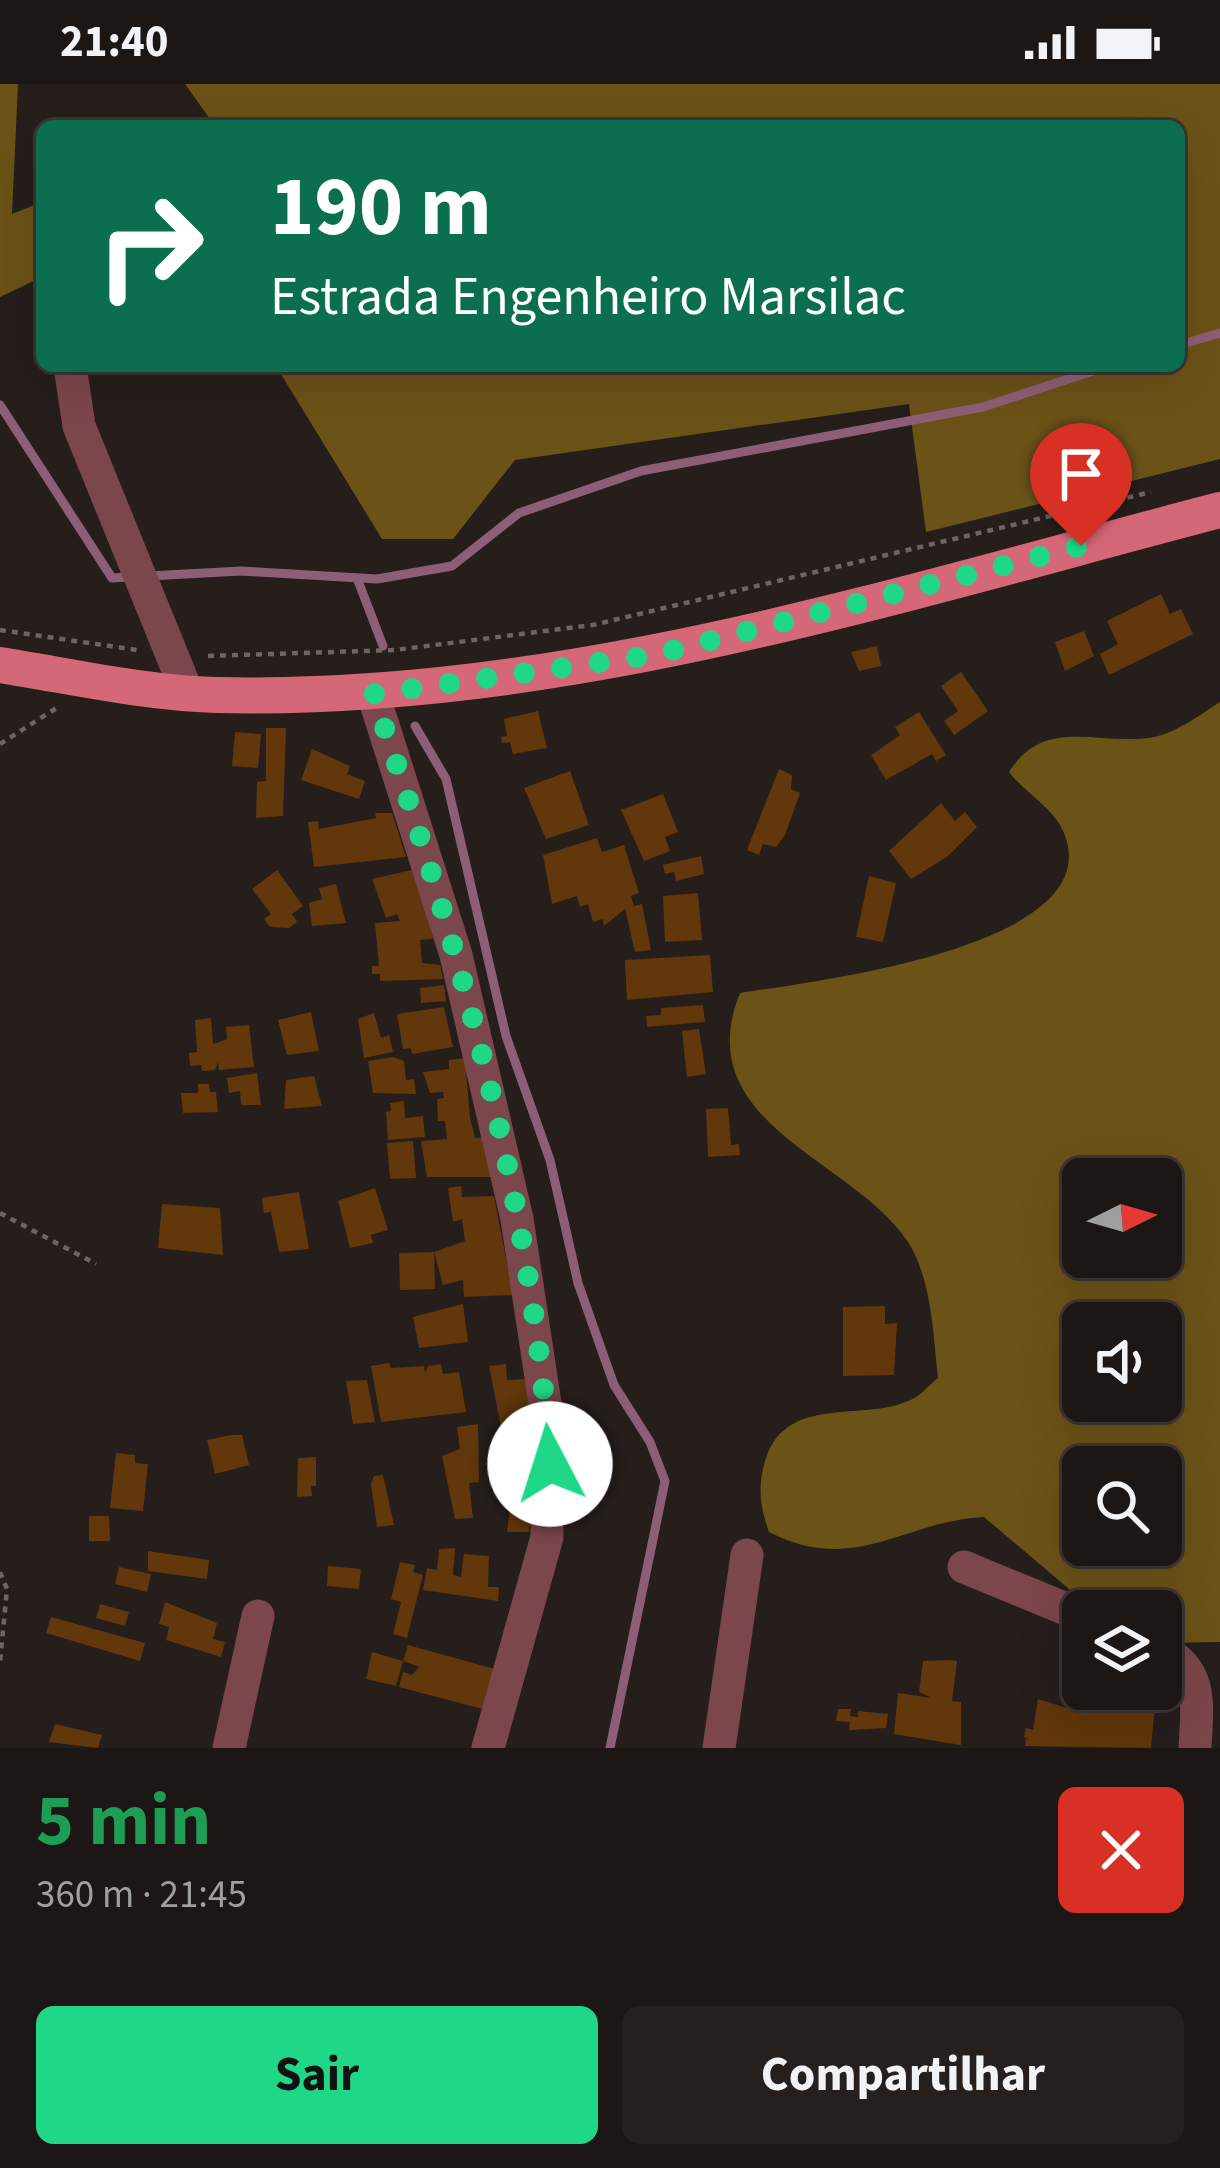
<!DOCTYPE html>
<html lang="pt">
<head>
<meta charset="utf-8">
<style>
	body { margin:0; font-family:"Source Sans 3",sans-serif; background:#251f1d; color:#f1f3f6; height:100vh; display:flex; flex-direction:column; font-size:45px; white-space:nowrap }
	* { box-sizing:border-box; margin:0 }
	p { font-size:39px; color:#a09fa0 }
	.icon { flex:none; width:66px; height:66px; fill:none; stroke:currentColor; stroke-width:2; stroke-linecap:round; stroke-linejoin:round }
	.map { position:relative; height:1664px; overflow:hidden }
	.side { display:flex; flex-direction:column; background:#1c1614; flex:1 }
	.side>* { flex:none }
	.top-card { position:absolute; left:36px; top:36px; width:1149px; height:252px; border-radius:18px; box-shadow:0 12px 48px #0002,0 0 0 3px #3a3534; background:#0b6e4f; color:#fff; overflow:hidden }
	.needle { width:78px; rotate:85deg }
	.tools { position:absolute; left:1062px; top:1074px; display:grid; gap:24px }
	.tools a { display:grid; place-items:center; width:120px; height:120px; border-radius:18px; background:#1c1614; box-shadow:0 12px 48px #0002,0 0 0 3px #3a3534; font-size:60px }
	.pin { position:absolute; display:grid; place-items:center; width:102px; height:102px; color:#fff; margin:-123px -51px; border-radius:50% 50% 50% 0; rotate:-45deg; box-shadow:0 0 12px #0007 }
	.pin .icon { rotate:45deg }
	.me { position:absolute; width:132px; margin:-66px; rotate:355deg; stroke-linejoin:round; filter:drop-shadow(0 0 9px #0008) }
	.turn { display:flex; align-items:center; gap:42px; height:252px; padding:0 36px; font-size:54px }
	.turn .icon { width:156px; height:156px; stroke-width:2.5 }
	.turn b { display:block; font-size:84px; line-height:102px }
	.round { display:grid; place-items:center; flex:none; width:126px; height:126px; border-radius:18px; background:#251f1d }
	.head { display:flex; align-items:center; justify-content:space-between; height:204px; padding:0 36px }
	h1 { font-size:72px; font-weight:700; line-height:90px; color:#1e9e55 }
	.action { display:flex; gap:24px; margin-top:auto; padding:24px 36px }
	.action a { flex:1; height:138px; border-radius:18px; background:#1fd887; color:#111; font-size:48px; font-weight:700; line-height:138px; text-align:center }
	.action a+a { background:#251f1d; color:#f1f3f6 }
	.status { display:flex; justify-content:space-between; align-items:center; height:84px; padding:0 60px; background:#1c1614; direction:ltr }
	.status svg { height:33px; fill:currentColor }
	.map>svg:first-child { display:block }
	.forest { fill:#6b5217; fill-rule:evenodd }
	.lines { fill:none; stroke-linecap:round; stroke-linejoin:round }
	.stream { stroke:#8d5f77; stroke-width:9 }
	.building { fill:#61370b }
	.path { stroke:#6d6563; stroke-width:4.5; stroke-dasharray:6 6; stroke-linecap:butt }
	.minor { stroke:#7b464c; stroke-width:33 }
	.major { stroke:#d56877; stroke-width:36 }
	.route { stroke:#1fd887; stroke-width:21; stroke-dasharray:0 37.8 }
</style>
</head>
<body>
<div class="status"><b>21:40</b><svg viewBox="0 0 49 12"><path d="M0 12V9h3v3zM5 12V6h3v6zM10 12V3h3v9zM15 12V0h3v12zM26 1h20v11H26zM47 4h2v5h-2z"/></svg></div>
<div class="map">
<svg width="1220" height="1664" viewBox="0 0 1220 1664">
	<rect width="100%" height="100%" fill="#261e1b"/>
	<path class="forest" d="M0 0H18L12 130 42 118V193L0 213Z
		M185 0H1220V375L926 448 909 320 515 376 453 455H382L276 282H1179V42H215Z
		M1220 618V1558L1161 1559V1527H1105L1069 1505 984 1433C903 1437 855 1492 769 1448 760 1423 757 1401 766 1374 789 1307 870 1341 916 1313 924 1308 931 1299 938 1294 933 1250 932 1196 908 1158 855 1076 687 1040 740 909 807 898 1111 864 1064 749 1054 724 1026 710 1009 688 1045 631 1099 663 1154 653 1176 649 1201 630 1220 618ZM1083 1095H1161V1173H1083ZM1083 1239H1161V1317H1083ZM1083 1383H1161V1461H1083Z"/>
	<g class="lines">
		<path class="stream" d="M1179 261 1220 249
			M0 321 112 494 241 487 377 495 452 482 519 429 641 387 983 323 1108 282
			M357 494 383 562
			M415 642 446 695 506 952 550 1076 578 1199 614 1301 650 1358 665 1397 610 1664"/>
	</g>
	<path class="building" d="M1161 510 1170 530 1181 525 1193 550 1109 591 1100 570 1118 560 1107 537Z
		M1084 547 1094 572 1065 587 1055 558Z
		M877 562 881 582 859 587 851 568Z
		M961 588 988 627 954 651 944 637 958 627 941 602Z
		M538 627 547 664 513 670 510 658 502 659 501 653 507 652 504 635Z
		M919 628 946 671 936 677 932 670 886 696 871 671 900 651 895 643Z
		M266 644H286L283 732 256 734 257 698 266 697Z
		M235 648 261 650 258 684 232 682Z
		M312 665 350 682 347 690 365 697 359 715 301 696Z
		M779 685 792 691 791 705 800 709 785 751 776 763 763 760 759 771 747 766Z
		M570 687 589 741 546 755 524 704Z
		M663 710 678 748 665 753 670 767 644 777 621 726Z
		M941 719 955 737 965 728 977 743 947 773 911 795 889 767Z
		M375 729H392L406 773 314 783 308 738 318 737 319 745 376 734Z
		M597 754 602 768 624 761 639 809 631 812 634 822 642 820 651 866 635 868 625 825 604 842 603 835 593 838 588 820 580 823 577 812 552 820 543 771Z
		M701 772 704 790 676 797 674 788 665 790 663 781Z
		M416 785 433 855 420 856 422 879 440 881 443 895 380 897V890H372V882H379L375 839 400 837 397 830 386 834 372 795Z
		M277 786 303 822 292 830 297 838 289 844 270 843 264 835 271 830 252 805Z
		M869 792 896 799 883 858 856 853Z
		M336 800 346 839 312 842 309 819 322 815 319 804Z
		M698 809 702 856 665 858 663 812Z
		M710 871 713 908 627 916 625 876Z
		M444 901 446 917 421 919 420 904Z
		M703 921 705 938 647 943 646 932 661 931V924Z
		M444 923 453 963 412 970 411 964 403 965 397 930Z
		M311 928 319 967 287 971 278 936Z
		M374 929 381 954 389 951 393 968 364 974 358 935Z
		M211 934 213 960 227 955 226 943 249 941 254 983 219 986 218 978 215 986 202 987 201 981 190 982 189 969 197 968 195 936Z
		M699 945 706 990 687 993 682 947Z
		M393 973 404 977 406 996 414 995 416 1010 373 1009 368 977Z
		M465 974 470 1034 475 1054 484 1053 492 1093H427L421 1057 447 1055 445 1037H438L437 1015 444 1014 443 1008 430 1009 423 988 449 985V976Z
		M257 989 261 1021H241L240 1007 229 1009 227 994Z
		M314 992 322 1022 284 1025 286 996Z
		M198 1000H209L210 1008H216L218 1028 183 1029 181 1009H198Z
		M404 1017 405 1034 423 1032 425 1053 388 1056 386 1028 391 1027 390 1019Z
		M728 1024 731 1061 739 1060 740 1071 708 1073 706 1025Z
		M413 1057 416 1094 390 1095 387 1059Z
		M461 1102 462 1113 494 1112 513 1211 464 1213 463 1196 443 1201 434 1168 465 1157 462 1135 453 1138 448 1104Z
		M375 1104 388 1146 371 1151 373 1159 350 1164 338 1117Z
		M299 1108 309 1165 279 1168 271 1128 264 1129 262 1114Z
		M162 1120 220 1124 223 1171 158 1164Z
		M434 1168 435 1205 400 1206 399 1169Z
		M463 1220 468 1258 419 1264 413 1233Z
		M885 1222V1240L897 1239 894 1291 843 1292V1223Z
		M389 1279 391 1284 424 1282 425 1289 428 1282 441 1280 443 1290 459 1288 466 1328 381 1338 371 1282Z
		M506 1280 507 1296 528 1295 534 1338 517 1340 524 1380 509 1383 489 1282Z
		M367 1296 375 1338 353 1340 346 1297Z
		M478 1340 479 1398 469 1399 473 1434 455 1435 442 1372 460 1365 457 1343Z
		M231 1351H242L249 1381 215 1390 207 1356Z
		M116 1369 135 1371V1379L148 1380 143 1427 110 1424Z
		M316 1373V1402H311L312 1412 297 1413 298 1374Z
		M383 1391 394 1441 377 1443 371 1400 374 1392Z
		M514 1391 535 1393 543 1441 529 1442V1448H507Z
		M89 1432H109L110 1457H89Z
		M455 1464 453 1491 461 1493 464 1470 489 1472 488 1503H499L498 1517 423 1506 427 1484 437 1486 439 1465Z
		M148 1467 209 1476 207 1495 148 1487Z
		M400 1478 415 1481 413 1488 423 1491 407 1554 393 1550 401 1518 391 1515Z
		M328 1482 361 1485 359 1505 327 1502Z
		M119 1483 151 1490 147 1508 115 1500Z
		M165 1518 217 1539 213 1555 225 1558 221 1573 166 1556 169 1543 159 1540Z
		M100 1520 129 1528 125 1542 96 1534Z
		M51 1533 145 1559 140 1577 46 1549Z
		M408 1561 502 1587 490 1627 399 1603 403 1588 412 1591 419 1583 403 1577 396 1602 366 1595 372 1568 403 1577Z
		M950 1576 957 1577 952 1617 961 1618V1661L894 1650 898 1609 932 1614 919 1608 923 1577Z
		M1065 1584 1083 1587V1605L1156 1610 1151 1664 1025 1662 1026 1655 1031 1656 1024 1653 1026 1644 1033 1646 1038 1615 1073 1626 1070 1615 1061 1614Z
		M838 1625H851L850 1632 858 1633V1627L888 1630 886 1644 849 1646 850 1638 836 1637Z
		M55 1640 102 1651 98 1664 49 1658Z"/>
	<g class="lines">
		<path class="path" d="M0 546 137 566
			M208 572 395 566 593 541 1151 408
			M0 660 58 623
			M0 1129 96 1180
			M0 1488 7 1505 0 1578"/>
		<path class="minor" d="M70 282 79 342 187 608
			M373 610 456 871 517 1135 546 1326 547 1453 488 1664
			M964 1483 1083 1532
			M1161 1566C1204 1586 1197 1622 1195 1664
			M229 1664 258 1532
			M719 1664 747 1471"/>
		<path class="major" d="M0 581C70 592 144 609 216 611 561 619 890 512 1220 426"/>
	</g>
	<g class="lines">
		<path class="route" d="M550 1380C532 1118 458 857 373 610L654 571 1081 462"/>
	</g>
</svg>
<div class="tools">
<a><svg class="needle" viewBox="-14 -14 28 28"><path d="M0-13l5 13h-10z" fill="#e53935"/><path d="M0 13l5-13h-10z" fill="#a09fa0"/></svg></a>
<a><svg class="icon" aria-label="sound" viewBox="0 0 24 24"><path d="M4 9h4l5-4v14l-5-4H4zM17 9q2 3 0 6"/></svg></a>
<a><svg class="icon" aria-label="search" viewBox="0 0 24 24"><circle cx="10" cy="10" r="6"/><path d="M15 15l6 6"/></svg></a>
<a><svg class="icon" aria-label="layers" viewBox="0 0 24 24"><path d="M12 4l9 5-9 5-9-5zM3 14l9 5 9-5"/></svg></a>
</div>
<div class="pin" style="left:1081px;top:462px;background:#d93025"><svg class="icon" aria-label="arrive" viewBox="0 0 24 24"><path d="M6 21V4h12l-3 4 3 4H6"/></svg></div>
<svg class="me" style="left:550px;top:1380px" viewBox="-20 -20 40 40"><circle r="19" fill="#fff"/><path d="M0-13L10 11 0 6-10 11z" fill="#1fd887"/></svg>
<div class="top-card">
<div class="turn"><svg class="icon" aria-label="right" viewBox="0 0 24 24"><path d="M7 20v-9h11M14 6l5 5-5 5"/></svg><div><b>190 m</b>Estrada Engenheiro Marsilac</div></div>
</div>
</div>
<section class="side">
<div class="head"><div><h1>5 min</h1><p>360 m · 21:45</p></div><a class="round" style="background:#d93025;color:#fff"><svg class="icon" aria-label="close" viewBox="0 0 24 24"><path d="M6 6l12 12M18 6L6 18"/></svg></a></div>
<div class="action"><a>Sair</a><a>Compartilhar</a></div>
</section>
</body>
</html>
